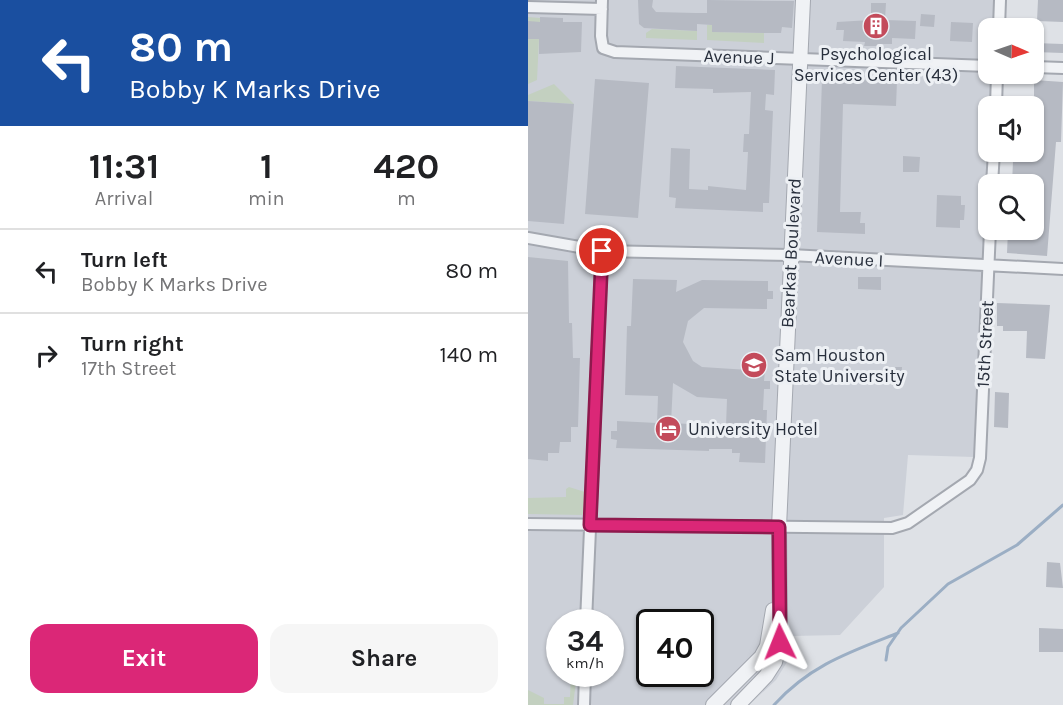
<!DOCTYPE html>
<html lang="en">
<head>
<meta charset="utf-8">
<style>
	body { margin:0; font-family:Karla,sans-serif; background:#f6f6f6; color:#202124; height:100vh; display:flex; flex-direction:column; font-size:22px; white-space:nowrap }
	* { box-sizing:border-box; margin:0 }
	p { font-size:20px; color:#757577 }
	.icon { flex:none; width:33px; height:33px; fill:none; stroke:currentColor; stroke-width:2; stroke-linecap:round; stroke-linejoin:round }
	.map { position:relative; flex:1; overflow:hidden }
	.sheet { display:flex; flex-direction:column; background:#fff; width:528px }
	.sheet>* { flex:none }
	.guide { background:#1a4fa0; color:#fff; overflow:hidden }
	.needle { width:39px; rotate:92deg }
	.fabs { position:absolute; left:450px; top:18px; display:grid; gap:12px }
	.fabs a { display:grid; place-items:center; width:66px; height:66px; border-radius:12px; background:#fff; box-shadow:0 2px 4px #0004; font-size:30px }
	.speed { position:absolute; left:18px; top:609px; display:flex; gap:12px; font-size:30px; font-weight:700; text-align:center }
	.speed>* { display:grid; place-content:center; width:78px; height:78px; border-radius:50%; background:#fff; box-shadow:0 2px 4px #0004; line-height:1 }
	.speed small { font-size:15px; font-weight:400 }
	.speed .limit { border:3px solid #111; border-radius:9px; background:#fff; color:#111 }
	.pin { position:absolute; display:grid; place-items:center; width:51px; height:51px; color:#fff; margin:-26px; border:3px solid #fff; border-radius:50%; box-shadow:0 2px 6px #0007 }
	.me { position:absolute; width:66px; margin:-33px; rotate:358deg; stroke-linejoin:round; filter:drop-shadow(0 0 4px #0008) }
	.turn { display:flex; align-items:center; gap:21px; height:126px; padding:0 30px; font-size:27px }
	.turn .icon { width:78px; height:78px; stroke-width:2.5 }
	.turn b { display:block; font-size:42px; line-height:51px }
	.eta { display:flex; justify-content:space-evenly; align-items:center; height:102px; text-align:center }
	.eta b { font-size:36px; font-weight:700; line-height:42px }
	.button { display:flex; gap:12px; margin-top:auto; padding:12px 30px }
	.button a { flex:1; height:69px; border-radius:18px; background:#db2777; color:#fff; font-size:24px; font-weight:700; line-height:69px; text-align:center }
	.button a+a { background:#f6f6f6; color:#202124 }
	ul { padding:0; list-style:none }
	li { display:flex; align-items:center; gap:18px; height:84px; padding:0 30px; border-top:2px solid #e0e0e0 }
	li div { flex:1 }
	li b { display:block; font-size:22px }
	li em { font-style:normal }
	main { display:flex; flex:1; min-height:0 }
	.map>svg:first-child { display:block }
	.built { fill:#ccd0d8; fill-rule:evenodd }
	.green { fill:#c3d0c0 }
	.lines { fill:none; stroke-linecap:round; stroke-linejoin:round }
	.stream { stroke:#9baec4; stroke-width:3 }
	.building { fill:#b6bac3; fill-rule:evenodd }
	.minor-casing { stroke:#a4a8b0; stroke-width:14 }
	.tertiary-casing { stroke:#a4a8b0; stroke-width:16 }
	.minor { stroke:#f0f2f5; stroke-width:10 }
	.tertiary { stroke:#f0f2f5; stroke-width:14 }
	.route-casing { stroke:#8e194d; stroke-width:15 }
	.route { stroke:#db2777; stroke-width:10 }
	.labels { text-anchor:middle; stroke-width:6; stroke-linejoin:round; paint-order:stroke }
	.poi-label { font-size:18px; fill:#282f3c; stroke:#edf0f4; text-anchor:start }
	.street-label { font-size:18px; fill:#282f3c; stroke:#edf0f4 }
</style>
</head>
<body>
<main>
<section class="sheet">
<div class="guide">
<div class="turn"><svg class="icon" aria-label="left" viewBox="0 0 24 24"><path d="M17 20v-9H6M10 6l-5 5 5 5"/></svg><div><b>80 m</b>Bobby K Marks Drive</div></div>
</div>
<div class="eta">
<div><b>11:31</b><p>Arrival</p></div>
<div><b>1</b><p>min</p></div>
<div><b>420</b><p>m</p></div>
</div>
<ul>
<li><svg class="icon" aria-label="left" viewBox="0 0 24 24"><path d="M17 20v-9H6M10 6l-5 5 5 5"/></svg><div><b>Turn left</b><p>Bobby K Marks Drive</p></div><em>80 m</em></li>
<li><svg class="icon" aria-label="right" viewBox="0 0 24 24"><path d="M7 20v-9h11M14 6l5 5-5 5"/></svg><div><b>Turn right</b><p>17th Street</p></div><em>140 m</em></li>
</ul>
<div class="button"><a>Exit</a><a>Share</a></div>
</section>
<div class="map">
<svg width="535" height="705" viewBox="0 0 535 705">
	<rect width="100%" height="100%" fill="#dee1e6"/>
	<path class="built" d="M0 0H467L466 28H460V74H464L446 457 380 455 375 515 356 518V587L312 635 264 636 259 662 248 680 221 705H0ZM32 622H82V674H32ZM122 622H172V674H122Z"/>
	<path class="green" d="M0 17 12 18 9 80 0 84Z
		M179 25H184L185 32 236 33V43L179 40Z
		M124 29 169 31V40L118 38V33Z
		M26 84 46 104 0 101V95Z
		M41 487 57 492V510L54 515 0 514V498L38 497V489Z
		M43 674H49L45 705H0V690L16 698V704H36V697H42Z"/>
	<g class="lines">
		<path class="stream" d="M358 660 360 647 373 628 420 584 489 545 535 505
			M246 705C282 665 322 652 370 633"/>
	</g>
	<path class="building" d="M110 0H125L124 7 128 12 168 13H179V0L266 1 264 28 254 27 253 33H237L184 32V25L169 24V31L116 28 111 24Z
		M510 0H535V22L509 21Z
		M343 3H358L357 20 388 21 387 39 364 38V44H350V46H336L337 42 315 41 316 30H308L309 22 343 20Z
		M393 14 407 15 406 27 392 26Z
		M12 17 35 18V22H54L53 52 11 54V39H0V21L12 22Z
		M423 22 445 23 444 42 422 41Z
		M506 43 535 44V53L506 52Z
		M148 66 247 70 246 95 238 94 237 110 245 111 241 203H235V212L147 208 148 198 141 197 143 148 162 149 161 189 180 190V186L218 190 220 152H215L216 134H221L223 92 185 93V89L147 88Z
		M67 79 121 83 110 218 57 214Z
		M294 79 369 81 368 106 315 104 312 212H333L332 223H337V234L289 232Z
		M506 80 535 82 533 142H528L519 256 479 253 480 230H506V184H484L485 161 500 162 501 152H506Z
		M0 101 46 104 36 224 0 221Z
		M375 156 392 157 391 172H375Z
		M409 195 433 196V205H437L436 220H432V228L408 227Z
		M0 257 40 261 41 323H44L45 358H52L50 427H43V442H32L31 453H20V461L0 459Z
		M330 277H353V290L330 289Z
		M105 279 149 280 148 292 174 280 240 281V291H245V299H239V309L176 308 160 321 155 342 165 361 174 367 237 371 236 381H242V389H236L235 410H239L237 463 211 462 212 453H204V449H181V451L88 448 89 440 83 439V431H89V421L129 423 130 396 97 395 99 326H103ZM145 383 169 397 199 399 198 426 143 423Z
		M469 303 522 305 517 359 498 358 499 331H475V326H469Z
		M367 367H374L373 384H366Z
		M467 392 481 393 480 428 466 427Z
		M519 562 532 563 535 588 518 587Z
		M511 628 535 629V652H511Z"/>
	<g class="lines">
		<defs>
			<path id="minor" d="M74 0 73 36 75 48 87 52 460 66
				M0 7 74 9
				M471 28 472 0
				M506 67 535 68
				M468 106 469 74
				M464 184 466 152
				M0 238 74 251 262 255 535 269
				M0 524 364 528 380 523 442 480 449 470 452 458 462 230
				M58 622 74 251
				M56 705 57 674"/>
			<path id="tertiary" d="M185 705 233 657 239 646 245 610
				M210 705 238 676 247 662 252 642 251 527 275 0"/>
		</defs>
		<use href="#minor" class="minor-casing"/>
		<use href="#tertiary" class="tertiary-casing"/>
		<use href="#minor" class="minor"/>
		<use href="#tertiary" class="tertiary"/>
	</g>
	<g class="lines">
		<defs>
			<path id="route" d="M74 251 62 525 251 527 252 642"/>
		</defs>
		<use href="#route" class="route-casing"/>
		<use href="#route" class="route"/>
	</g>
	<defs>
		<symbol id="building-disc" viewBox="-11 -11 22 22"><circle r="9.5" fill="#c34b5b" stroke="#edf0f4"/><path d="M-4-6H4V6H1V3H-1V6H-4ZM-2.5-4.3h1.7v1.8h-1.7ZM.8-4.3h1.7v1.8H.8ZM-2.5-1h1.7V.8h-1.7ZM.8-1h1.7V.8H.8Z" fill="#fff"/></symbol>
		<symbol id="university-disc" viewBox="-11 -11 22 22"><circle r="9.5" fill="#c34b5b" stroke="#edf0f4"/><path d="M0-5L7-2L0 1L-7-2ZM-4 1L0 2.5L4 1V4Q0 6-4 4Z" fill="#fff"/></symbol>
		<symbol id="hotel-disc" viewBox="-11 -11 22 22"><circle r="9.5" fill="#c34b5b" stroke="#edf0f4"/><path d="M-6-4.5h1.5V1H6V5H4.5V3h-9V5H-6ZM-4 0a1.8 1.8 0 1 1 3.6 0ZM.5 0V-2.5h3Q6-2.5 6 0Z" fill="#fff"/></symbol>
	</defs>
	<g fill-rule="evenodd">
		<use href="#building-disc" x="333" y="11" width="30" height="30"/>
		<use href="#university-disc" x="211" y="350" width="30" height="30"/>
		<use href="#hotel-disc" x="125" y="414" width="30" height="30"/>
	</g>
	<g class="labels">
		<g class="poi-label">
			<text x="348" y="60" text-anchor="middle">Psychological<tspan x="348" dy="21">Services Center (43)</tspan></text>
			<text x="246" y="361">Sam Houston<tspan x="246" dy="21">State University</tspan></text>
			<text x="160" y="435">University Hotel</text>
		</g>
		<g class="street-label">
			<text transform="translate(211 57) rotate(2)" y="6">Avenue J</text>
			<text transform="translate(263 253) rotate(-87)" y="6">Bearkat Boulevard</text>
			<text transform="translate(321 259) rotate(3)" y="6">Avenue I</text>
			<text transform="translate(457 344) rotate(-87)" y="6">15th Street</text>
		</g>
	</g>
</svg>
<div class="fabs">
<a><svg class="needle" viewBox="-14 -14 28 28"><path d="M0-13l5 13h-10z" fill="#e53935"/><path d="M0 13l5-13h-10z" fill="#757577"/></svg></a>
<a><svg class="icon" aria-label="sound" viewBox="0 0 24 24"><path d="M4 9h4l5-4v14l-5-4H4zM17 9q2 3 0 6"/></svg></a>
<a><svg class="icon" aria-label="search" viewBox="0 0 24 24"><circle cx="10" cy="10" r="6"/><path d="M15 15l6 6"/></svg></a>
</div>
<div class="speed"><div>34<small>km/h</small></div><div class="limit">40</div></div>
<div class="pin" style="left:74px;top:251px;background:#d93025"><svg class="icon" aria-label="arrive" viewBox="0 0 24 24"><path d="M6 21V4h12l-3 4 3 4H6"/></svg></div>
<svg class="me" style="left:252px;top:642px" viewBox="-20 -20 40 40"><path d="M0-17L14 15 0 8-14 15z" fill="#db2777" stroke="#fff" stroke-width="4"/></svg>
</div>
</main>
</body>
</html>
